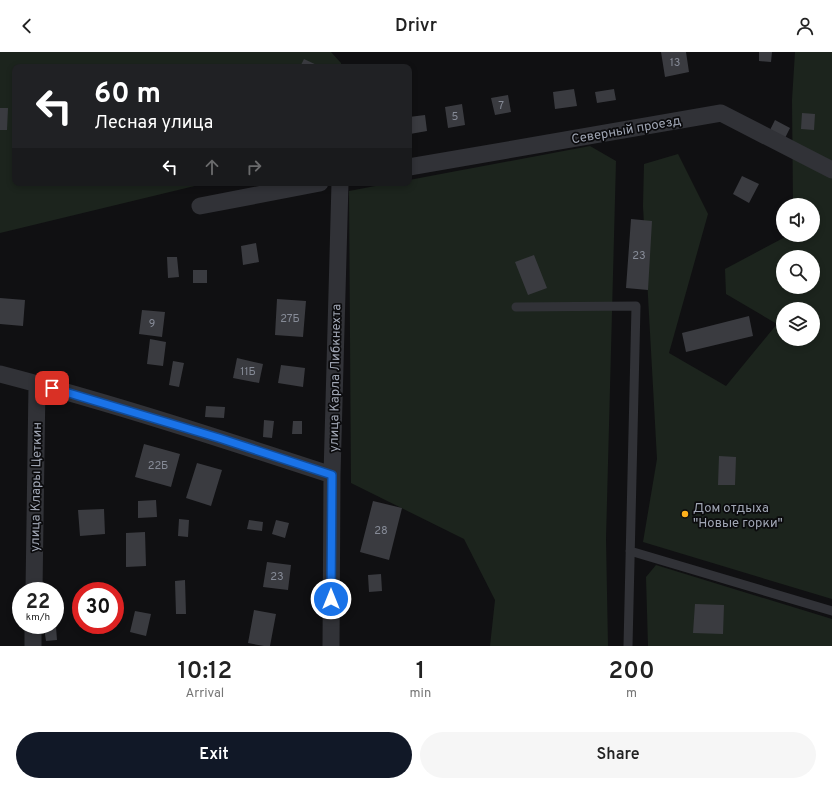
<!DOCTYPE html>
<html lang="en">
<head>
<meta charset="utf-8">
<style>
	body { margin:0; font-family:Overpass,sans-serif; background:#f6f6f6; color:#222; height:100vh; display:flex; flex-direction:column; font-size:15px; white-space:nowrap }
	* { box-sizing:border-box; margin:0 }
	p { font-size:13px; color:#767676 }
	.icon { flex:none; width:22px; height:22px; fill:none; stroke:currentColor; stroke-width:2; stroke-linecap:round; stroke-linejoin:round }
	.map { position:relative; height:594px; overflow:hidden }
	.sheet { display:flex; flex-direction:column; background:#fff; flex:1 }
	.sheet>* { flex:none }
	.banner { position:absolute; left:12px; top:12px; width:400px; height:122px; border-radius:8px; box-shadow:0 2px 6px #0003; background:#202124; color:#fff; overflow:hidden }
	.controls { position:absolute; left:776px; top:146px; display:grid; gap:8px }
	.controls a { display:grid; place-items:center; width:44px; height:44px; border-radius:50%; background:#fff; box-shadow:0 2px 6px #0003; font-size:20px }
	.speed { position:absolute; left:12px; top:530px; display:flex; gap:8px; font-size:20px; font-weight:700; text-align:center }
	.speed>* { display:grid; place-content:center; width:52px; height:52px; border-radius:50%; background:#fff; box-shadow:0 2px 6px #0003; line-height:1 }
	.speed small { font-size:10px; font-weight:400 }
	.speed .limit { border:6px solid #d22; background:#fff; color:#111 }
	.pin { position:absolute; display:grid; place-items:center; width:34px; height:34px; color:#fff; margin:-17px; border-radius:8px; box-shadow:0 2px 6px #0006 }
	.me { position:absolute; width:44px; margin:-22px; rotate:0deg; stroke-linejoin:round; filter:drop-shadow(0 0 3px #0008) }
	.turn { display:flex; align-items:center; gap:14px; height:84px; padding:0 16px; font-size:18px }
	.turn .icon { width:52px; height:52px; stroke-width:2.5 }
	.turn b { display:block; font-size:28px; line-height:34px }
	.lanes { display:flex; align-items:center; height:38px; padding:0 16px; background:#0003; justify-content:center; gap:20px; direction:ltr }
	.lanes .off { opacity:.35 }
	.eta { display:flex; justify-content:space-evenly; align-items:center; height:68px; text-align:center }
	.eta b { font-size:24px; font-weight:600; line-height:28px }
	.primary-button { display:flex; gap:8px; margin-top:auto; padding:8px 16px }
	.primary-button a { flex:1; height:46px; border-radius:24px; background:#111827; color:#fff; font-size:16px; font-weight:600; line-height:46px; text-align:center }
	.primary-button a+a { background:#f6f6f6; color:#222 }
	header { display:flex; justify-content:space-between; align-items:center; height:52px; padding:0 16px; background:#fff; font-size:18px; font-weight:600 }
	.map>svg:first-child { display:block }
	.green { fill:#1c241d; fill-rule:evenodd }
	.building { fill:#3a3b40 }
	.lines { fill:none; stroke-linecap:round; stroke-linejoin:round }
	.service { stroke:#313237; stroke-width:9 }
	.minor { stroke:#313237; stroke-width:17 }
	.route-casing { stroke:#114b97; stroke-width:10 }
	.route { stroke:#1a73e8; stroke-width:7 }
	.poi-dot { fill:#feb01b; stroke:#0b0b0d; stroke-width:1.5 }
	.labels { text-anchor:middle; stroke-width:3.5; stroke-linejoin:round; paint-order:stroke }
	.number-label { font-size:11px; fill:#868b97 }
	.street-label { font-size:13px; fill:#a0a6b4; stroke:#0b0b0d }
	.poi-label { font-size:13px; fill:#a0a6b4; stroke:#0b0b0d; text-anchor:start }
</style>
</head>
<body>
<header><svg class="icon" aria-label="back" viewBox="0 0 24 24"><path d="M15 5l-7 7 7 7"/></svg>Drivr<svg class="icon" aria-label="person" viewBox="0 0 24 24"><circle cx="12" cy="8" r="4"/><path d="M4 21q1-7 8-7t8 7"/></svg></header>
<div class="map">
<svg width="832" height="594" viewBox="0 0 832 594">
	<rect width="100%" height="100%" fill="#101012"/>
	<path class="green" d="M0 0H331L341 11V15H15V131H207L0 181Z
		M795 0H832V547L643 490 657 407 643 154 644 112 678 102 708 162 669 301 726 334 777 272 726 242 725 217 789 183H813V153H793L792 48ZM783 205H813V235H783ZM783 257H813V287H783Z
		M590 94 616 109 606 487 608 594H490L495 548 464 487 351 431 349 139 391 131H409V128Z
		M656 513 832 567V594H648L646 525Z"/>
	<path class="building" d="M661 0H686L689 20 665 25Z
		M759 0H772L771 10 759 9Z
		M304 7 321 15H300Z
		M574 37 577 54 555 57 553 40Z
		M614 37 616 48 597 51 595 40Z
		M508 43 511 60 495 63 491 46Z
		M462 52 465 73 448 76 445 55Z
		M0 56H8L7 78H0Z
		M802 61 815 62 814 78 801 77Z
		M425 63 427 79 410 82 409 65Z
		M775 68 790 76 784 88 769 80Z
		M742 124 759 132 749 151 733 142Z
		M631 167 652 169 648 238 626 236Z
		M256 191 259 210 243 213 241 194Z
		M534 203 547 236 528 243 515 210Z
		M167 205H177L179 225 168 226Z
		M193 218H207V231H193Z
		M0 246 25 248 23 274 0 272Z
		M277 247 306 249 303 285 275 283Z
		M142 258 165 260 162 285 139 282Z
		M749 264 753 284 686 300 682 281Z
		M150 287 166 290 163 314 147 312Z
		M237 306 263 312 259 331 233 326Z
		M173 309 184 311 179 335 169 333Z
		M281 313 305 316 303 335 278 331Z
		M206 354 225 355 224 366 205 365Z
		M264 368 274 369 272 386 263 385Z
		M293 369H302V382H292Z
		M144 392 180 402 171 435 135 425Z
		M719 404 736 405 735 433H718Z
		M197 411 222 418 211 454 186 446Z
		M156 448 157 465 138 466V449Z
		M373 449 402 456 389 508 360 500Z
		M104 457 105 482 80 484 78 458Z
		M179 467 189 468 188 485 178 484Z
		M249 468 263 470 262 479 247 477Z
		M276 468 289 471 285 486 272 482Z
		M145 480 146 514 126 515V481Z
		M267 510 291 513 288 538 263 535Z
		M381 522 382 539 369 540 368 523Z
		M185 528 186 562H176L175 529Z
		M695 552 724 553 723 582 693 581Z
		M254 558 276 562 270 594H264L248 591Z
		M135 559 151 562 146 584 130 580Z
		M56 575 57 588 46 589 44 576Z"/>
	<g class="lines">
		<path class="service" d="M516 255 636 254 628 594
			M630 499 832 559"/>
		<path class="minor" d="M409 115 721 61 832 118
			M200 154 320 131
			M0 322C112 351 222 387 332 423
			M34 539 37 332
			M33 594V573
			M331 594 332 423 340 131"/>
	</g>
	<g class="lines">
		<defs>
			<path id="route" d="M52 336 219 386 332 423 331 547"/>
		</defs>
		<use href="#route" class="route-casing"/>
		<use href="#route" class="route"/>
	</g>
	<circle class="poi-dot" cx="685" cy="462" r="4"/>
	<g class="labels">
		<g class="number-label">
			<text x="675" y="14">13</text>
			<text x="501" y="57">7</text>
			<text x="455" y="68">5</text>
			<text x="639" y="207">23</text>
			<text x="290" y="270">27Б</text>
			<text x="152" y="275">9</text>
			<text x="248" y="323">11Б</text>
			<text x="158" y="417">22Б</text>
			<text x="381" y="482">28</text>
			<text x="277" y="528">23</text>
		</g>
		<g class="street-label">
			<text transform="translate(626 77) rotate(-10)" y="5">Северный проезд</text>
			<text transform="translate(334 326) rotate(-89)" y="5">улица Карла Либкнехта</text>
			<text transform="translate(35 435) rotate(-89)" y="5">улица Клары Цеткин</text>
		</g>
		<g class="poi-label">
			<text x="693" y="460">Дом отдыха<tspan x="693" dy="15">"Новые горки"</tspan></text>
		</g>
	</g>
</svg>
<div class="controls">
<a><svg class="icon" aria-label="sound" viewBox="0 0 24 24"><path d="M4 9h4l5-4v14l-5-4H4zM17 9q2 3 0 6"/></svg></a>
<a><svg class="icon" aria-label="search" viewBox="0 0 24 24"><circle cx="10" cy="10" r="6"/><path d="M15 15l6 6"/></svg></a>
<a><svg class="icon" aria-label="layers" viewBox="0 0 24 24"><path d="M12 4l9 5-9 5-9-5zM3 14l9 5 9-5"/></svg></a>
</div>
<div class="speed"><div>22<small>km/h</small></div><div class="limit">30</div></div>
<div class="pin" style="left:52px;top:336px;background:#d93025"><svg class="icon" aria-label="arrive" viewBox="0 0 24 24"><path d="M6 21V4h12l-3 4 3 4H6"/></svg></div>
<svg class="me" style="left:331px;top:547px" viewBox="-20 -20 40 40"><circle r="17" fill="#1a73e8" stroke="#fff" stroke-width="3"/><path d="M0-11L8 9 0 5-8 9z" fill="#fff"/></svg>
<div class="banner">
<div class="turn"><svg class="icon" aria-label="left" viewBox="0 0 24 24"><path d="M17 20v-9H6M10 6l-5 5 5 5"/></svg><div><b>60 m</b>Лесная улица</div></div>
<div class="lanes"><svg class="icon" aria-label="left" viewBox="0 0 24 24"><path d="M17 20v-9H6M10 6l-5 5 5 5"/></svg><svg class="icon off" aria-label="ahead" viewBox="0 0 24 24"><path d="M12 20V5M6 11l6-6 6 6"/></svg><svg class="icon off" aria-label="right" viewBox="0 0 24 24"><path d="M7 20v-9h11M14 6l5 5-5 5"/></svg></div>
</div>
</div>
<section class="sheet">
<div class="eta">
<div><b>10:12</b><p>Arrival</p></div>
<div><b>1</b><p>min</p></div>
<div><b>200</b><p>m</p></div>
</div>
<div class="primary-button"><a>Exit</a><a>Share</a></div>
</section>
</body>
</html>
